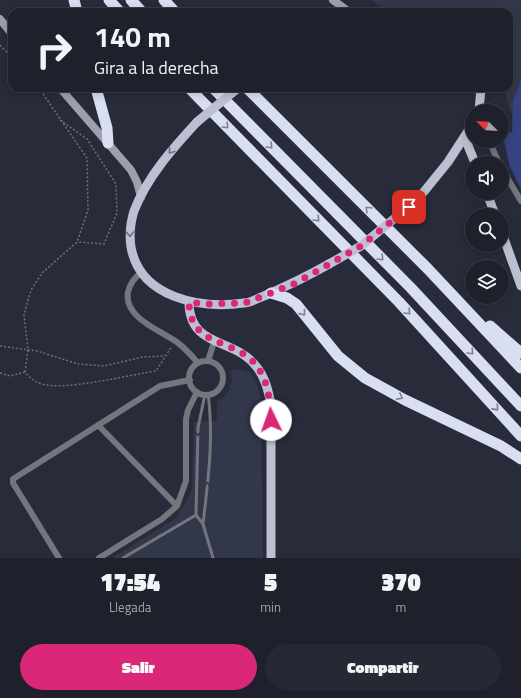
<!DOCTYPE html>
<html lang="es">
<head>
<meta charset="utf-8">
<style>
	body { margin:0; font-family:"Titillium Web",sans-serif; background:#262834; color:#f1f3f6; height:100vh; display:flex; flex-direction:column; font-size:15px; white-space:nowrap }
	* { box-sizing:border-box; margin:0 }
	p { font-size:13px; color:#a1a3a9 }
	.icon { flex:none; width:22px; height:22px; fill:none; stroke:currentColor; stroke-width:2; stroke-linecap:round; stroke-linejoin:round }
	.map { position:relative; height:558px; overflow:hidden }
	.drawer { display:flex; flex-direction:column; background:#1e202c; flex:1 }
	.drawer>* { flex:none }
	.hud { position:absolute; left:8px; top:8px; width:505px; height:84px; border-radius:12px; box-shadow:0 2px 10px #0003,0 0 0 1px #3c3e48; background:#1e202c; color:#f1f3f6; overflow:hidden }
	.needle { width:26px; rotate:294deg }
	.tools { position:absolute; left:465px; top:104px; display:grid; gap:8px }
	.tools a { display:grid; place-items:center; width:44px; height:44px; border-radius:50%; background:#1e202c; box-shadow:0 2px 10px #0003,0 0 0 1px #3c3e48; font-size:20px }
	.pin { position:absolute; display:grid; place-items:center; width:34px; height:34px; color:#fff; margin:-17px; border-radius:8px; box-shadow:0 2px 6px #0006 }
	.me { position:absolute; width:44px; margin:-22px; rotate:357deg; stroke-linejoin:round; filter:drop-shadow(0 0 3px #0008) }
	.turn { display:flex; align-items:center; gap:14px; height:84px; padding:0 20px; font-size:18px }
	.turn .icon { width:52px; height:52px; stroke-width:2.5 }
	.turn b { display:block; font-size:28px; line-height:34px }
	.eta { display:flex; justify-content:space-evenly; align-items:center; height:68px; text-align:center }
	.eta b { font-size:24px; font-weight:800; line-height:28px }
	.action { display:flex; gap:8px; margin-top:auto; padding:8px 20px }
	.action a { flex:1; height:46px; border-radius:24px; background:#db2777; color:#fff; font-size:16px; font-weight:800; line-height:46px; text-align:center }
	.action a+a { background:#262834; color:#f1f3f6 }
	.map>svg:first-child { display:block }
	.built { fill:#32374a }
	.green { fill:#374281 }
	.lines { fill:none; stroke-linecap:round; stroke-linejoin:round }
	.path { stroke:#6d707d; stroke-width:1.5; stroke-dasharray:2 2; stroke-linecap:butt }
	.lane { stroke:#74767e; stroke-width:3 }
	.street { stroke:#74767e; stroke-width:6 }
	.secondary { stroke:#9da0ac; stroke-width:8 }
	.primary { stroke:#bcc0d0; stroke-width:9 }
	.highway { stroke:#d9def1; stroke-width:11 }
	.primary-bridge { stroke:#bcc0d0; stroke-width:9 }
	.oneway { stroke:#7c8090 }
	.oneway2 { stroke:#6d7180 }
	.oneway3 { stroke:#343743 }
	.route { stroke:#db2777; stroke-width:7; stroke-dasharray:0 12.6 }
</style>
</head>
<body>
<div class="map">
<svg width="521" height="558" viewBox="0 0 521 558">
	<rect width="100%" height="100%" fill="#282b3a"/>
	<path class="built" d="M372 0H521V162L512 132V114L503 88H509V12H386Z
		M239 369 249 372 257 384 261 401 263 558H112L176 518 186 502 192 489 194 422 217 421V402L226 395 232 381 230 370Z"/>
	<path class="green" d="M521 80V189L510 167 502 133 512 132 513 101Z"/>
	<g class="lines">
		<path class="path" d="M0 45 12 58
			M60 120 87 139 116 184 117 213 104 244 77 242
			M0 346 37 351 78 364 104 366 143 357 165 356
			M25 372 28 350 24 315 31 290 42 273 77 242 88 210 87 158 39 88
			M0 373 10 376 25 372C30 378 34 382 42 384 65 391 129 375 156 371L172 346"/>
		<path class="lane" d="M205 394 198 428 196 515 203 524 213 558
			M203 524C208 481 214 437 208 394
			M123 558 196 515"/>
		<path class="street" d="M489 141 499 163
			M502 169 521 201
			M142 272C135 277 130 283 128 292 123 318 162 331 178 343 186 349 192 356 198 363
			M208 361 214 342
			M189 378a17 17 0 1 1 34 0a17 17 0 1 1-34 0Z
			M98 425 177 506
			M59 558 13 483V479L160 386 190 380
			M99 558 162 519 177 506 186 481V419L188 410 197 392"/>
		<path class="secondary" d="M333 0 349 12
			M0 19 12 34
			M60 88 131 170 137 182 141 197"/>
		<path class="primary" d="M479 111 481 88
			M197 122C173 148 147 177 134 211 130 224 129 234 131 247 140 298 200 309 244 303 250 303 258 298 264 296 287 286 308 276 329 264
			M465 138 475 163
			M487 193 495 215
			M418 199 448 162 472 125
			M502 233 521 286
			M189 302C189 348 234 338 255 365 265 376 268 390 271 404V558"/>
		<path class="highway" d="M74 0 77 12
			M109 0 120 12
			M131 0 142 12
			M164 0 175 12
			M96 88 107 128 108 143
			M189 88 399 302 521 436
			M213 88 411 288 521 406
			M247 88 428 269 521 368
			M271 293 287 298 296 304 338 356 365 378 405 400 501 446 521 459
			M490 326 521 353"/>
		<path class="primary-bridge" d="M197 122 238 88
			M329 264 361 246 418 199"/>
	</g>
	<defs><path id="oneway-chevron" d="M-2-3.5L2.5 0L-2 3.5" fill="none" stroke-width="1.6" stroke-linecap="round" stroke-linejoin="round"/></defs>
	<g class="oneway">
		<use href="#oneway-chevron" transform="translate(226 126) rotate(45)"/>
		<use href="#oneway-chevron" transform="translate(270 146) rotate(45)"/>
		<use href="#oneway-chevron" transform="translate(368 209) rotate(-135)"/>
		<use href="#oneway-chevron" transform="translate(317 219) rotate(46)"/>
		<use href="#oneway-chevron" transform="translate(381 258) rotate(45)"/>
		<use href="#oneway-chevron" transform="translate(408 312) rotate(47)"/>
		<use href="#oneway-chevron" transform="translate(303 313) rotate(51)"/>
		<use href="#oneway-chevron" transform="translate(471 352) rotate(47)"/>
		<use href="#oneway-chevron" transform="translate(400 397) rotate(29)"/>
		<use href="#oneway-chevron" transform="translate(496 408) rotate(48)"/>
	</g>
	<g class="oneway2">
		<use href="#oneway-chevron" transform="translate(171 151) rotate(128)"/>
		<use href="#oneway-chevron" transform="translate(130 234) rotate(88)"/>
	</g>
	<g class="oneway3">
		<use href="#oneway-chevron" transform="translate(198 433) rotate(93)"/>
		<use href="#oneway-chevron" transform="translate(207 485) rotate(-85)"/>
	</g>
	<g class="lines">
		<path class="route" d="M271 420C270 397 267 371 247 356 222 339 190 342 189 302L206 304 245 303 294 284 361 246 409 207"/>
	</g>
</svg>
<div class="tools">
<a><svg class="needle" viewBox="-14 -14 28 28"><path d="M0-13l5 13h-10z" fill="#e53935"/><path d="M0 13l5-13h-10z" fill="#a1a3a9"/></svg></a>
<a><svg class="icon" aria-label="sound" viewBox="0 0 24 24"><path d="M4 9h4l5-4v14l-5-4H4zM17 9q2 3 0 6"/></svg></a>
<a><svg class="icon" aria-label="search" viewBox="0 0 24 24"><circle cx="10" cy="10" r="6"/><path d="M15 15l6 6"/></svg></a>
<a><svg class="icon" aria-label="layers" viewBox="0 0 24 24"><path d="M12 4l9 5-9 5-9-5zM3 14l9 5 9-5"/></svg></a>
</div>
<div class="pin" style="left:409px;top:207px;background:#d93025"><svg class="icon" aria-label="arrive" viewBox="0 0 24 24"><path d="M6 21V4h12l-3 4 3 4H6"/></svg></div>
<svg class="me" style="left:271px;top:420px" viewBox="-20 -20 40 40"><circle r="19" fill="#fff"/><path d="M0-13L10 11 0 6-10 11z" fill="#db2777"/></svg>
<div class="hud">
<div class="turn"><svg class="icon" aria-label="right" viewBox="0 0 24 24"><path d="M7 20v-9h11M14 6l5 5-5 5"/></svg><div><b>140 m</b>Gira a la derecha</div></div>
</div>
</div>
<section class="drawer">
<div class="eta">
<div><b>17:54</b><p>Llegada</p></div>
<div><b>5</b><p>min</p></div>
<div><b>370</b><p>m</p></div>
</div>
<div class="action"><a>Salir</a><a>Compartir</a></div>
</section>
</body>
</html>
